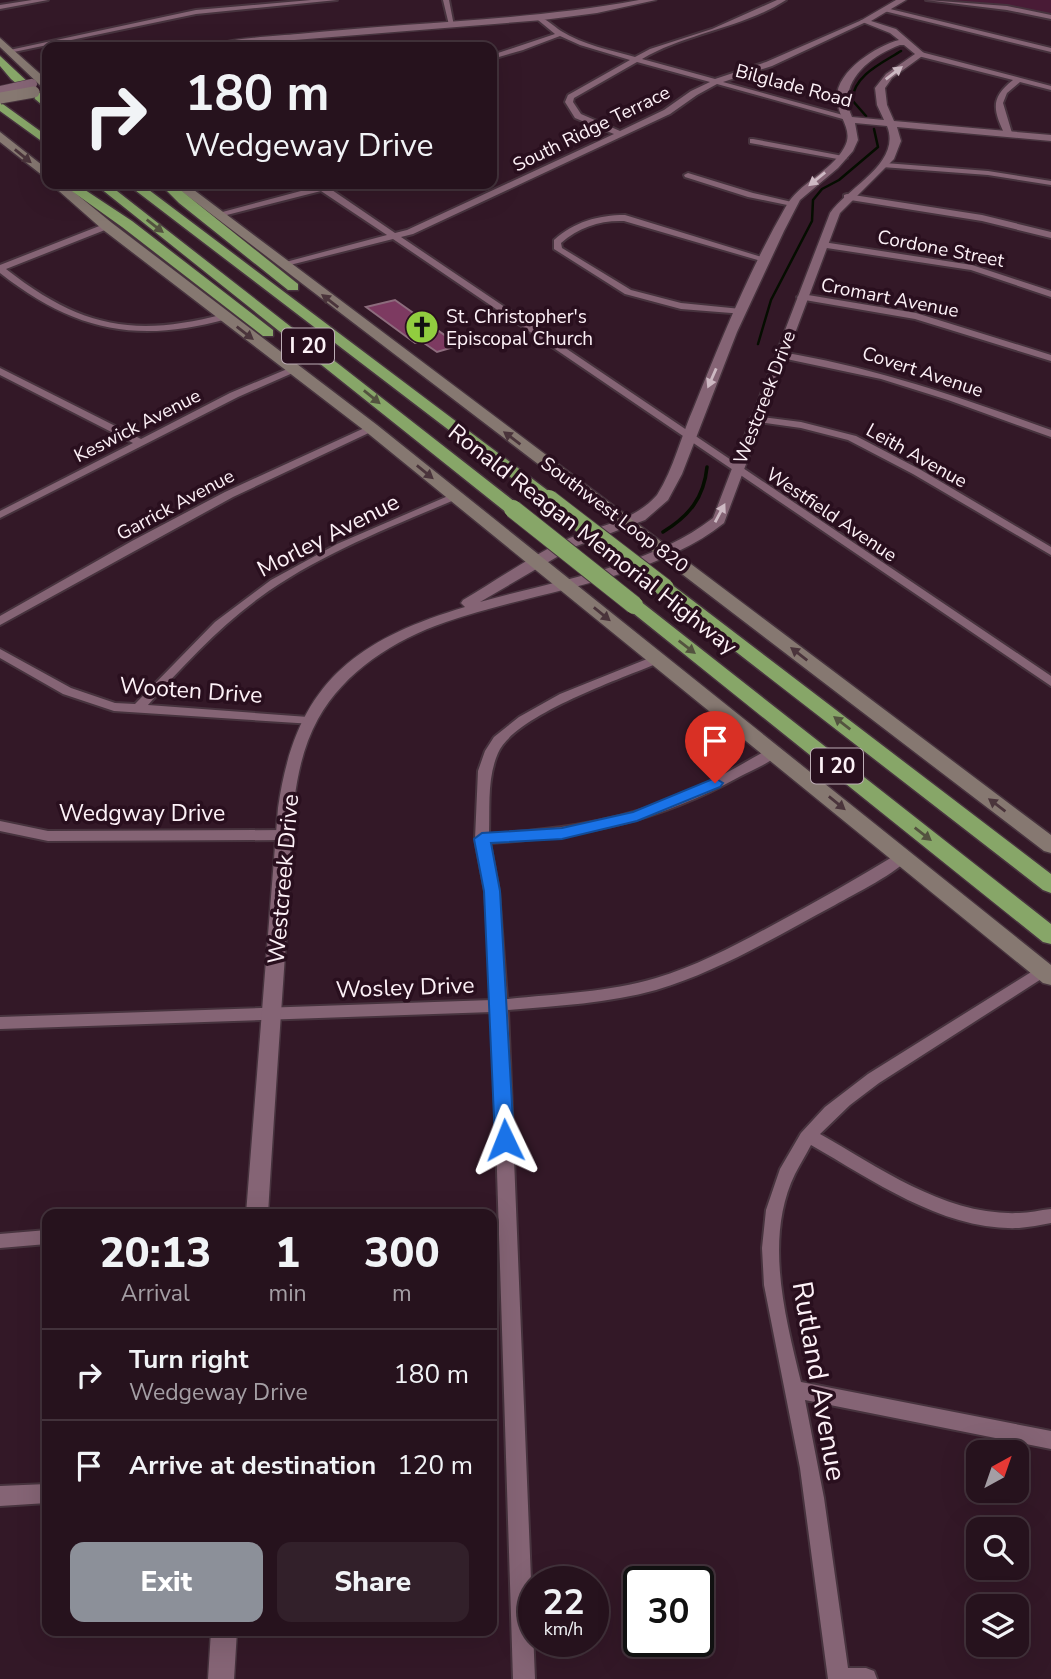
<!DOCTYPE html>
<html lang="en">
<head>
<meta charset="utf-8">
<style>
	body { margin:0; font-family:"Nunito Sans",sans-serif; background:#32202a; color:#f1f3f6; height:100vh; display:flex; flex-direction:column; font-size:26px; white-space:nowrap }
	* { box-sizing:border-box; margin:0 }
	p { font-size:23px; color:#a49ea4 }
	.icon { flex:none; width:38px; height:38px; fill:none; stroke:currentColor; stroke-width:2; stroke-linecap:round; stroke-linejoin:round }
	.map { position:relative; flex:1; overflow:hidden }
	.side { position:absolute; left:42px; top:1209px; width:455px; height:427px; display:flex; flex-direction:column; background:#26121d; border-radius:14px; box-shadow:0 7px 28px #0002,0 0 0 2px #42323b }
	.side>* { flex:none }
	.top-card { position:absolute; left:42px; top:42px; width:455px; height:147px; border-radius:14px; box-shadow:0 7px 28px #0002,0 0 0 2px #42323b; background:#26121d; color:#f1f3f6; overflow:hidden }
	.needle { width:46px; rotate:40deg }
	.buttons { position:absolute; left:966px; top:1440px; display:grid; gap:14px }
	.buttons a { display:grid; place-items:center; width:63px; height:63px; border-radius:14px; background:#26121d; box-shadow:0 7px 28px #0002,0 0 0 2px #42323b; font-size:35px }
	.speed { position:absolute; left:518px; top:1566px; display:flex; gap:14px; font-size:35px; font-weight:700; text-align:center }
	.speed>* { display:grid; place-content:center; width:91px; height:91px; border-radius:50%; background:#26121d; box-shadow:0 7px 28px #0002,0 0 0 2px #42323b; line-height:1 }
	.speed small { font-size:18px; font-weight:400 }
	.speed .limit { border:4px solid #111; border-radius:10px; background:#fff; color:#111 }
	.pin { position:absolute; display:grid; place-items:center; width:60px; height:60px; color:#fff; margin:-72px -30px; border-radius:50% 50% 50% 0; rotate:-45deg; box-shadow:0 0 7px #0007 }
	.pin .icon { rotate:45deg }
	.me { position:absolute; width:77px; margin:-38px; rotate:358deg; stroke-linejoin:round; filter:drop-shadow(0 0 5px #0008) }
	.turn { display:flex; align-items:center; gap:24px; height:147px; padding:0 28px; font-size:32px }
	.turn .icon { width:91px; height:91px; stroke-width:2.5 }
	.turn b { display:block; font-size:49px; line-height:60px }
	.eta { display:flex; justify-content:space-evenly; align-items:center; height:119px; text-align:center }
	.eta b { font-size:42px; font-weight:800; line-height:49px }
	.cta { display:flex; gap:14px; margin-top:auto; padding:14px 28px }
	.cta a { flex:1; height:80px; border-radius:14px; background:#8c9099; color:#fff; font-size:28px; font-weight:800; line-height:80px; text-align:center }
	.cta a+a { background:#32202a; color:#f1f3f6 }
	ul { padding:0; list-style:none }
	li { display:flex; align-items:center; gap:21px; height:91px; padding:0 28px; border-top:2px solid #42323b }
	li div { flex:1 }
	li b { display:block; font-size:26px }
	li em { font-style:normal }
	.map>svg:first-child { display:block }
	.green { fill:#491b36 }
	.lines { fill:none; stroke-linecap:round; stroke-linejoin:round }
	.stream-far1 { stroke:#050d00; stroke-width:2.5 }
	.stream { stroke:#050d00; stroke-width:3.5 }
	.building { fill:#7d3a61; stroke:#8d6c7d; stroke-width:2 }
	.minor-casing { stroke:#47333e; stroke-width:4 }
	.tertiary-casing { stroke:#47333e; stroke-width:3 }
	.secondary-casing { stroke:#47333e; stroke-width:3 }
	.motorway-casing { stroke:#47333e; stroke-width:3 }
	.minor { fill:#856475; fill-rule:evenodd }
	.tertiary { fill:#856475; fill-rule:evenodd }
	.secondary { fill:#867871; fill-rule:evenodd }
	.motorway { fill:#87a668; fill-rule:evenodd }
	.tertiary-bridge-casing { stroke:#47333e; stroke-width:11; stroke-linecap:butt }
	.secondary-bridge-casing { stroke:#47333e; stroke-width:13; stroke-linecap:butt }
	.motorway-bridge-casing { stroke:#47333e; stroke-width:20; stroke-linecap:butt }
	.tertiary-bridge { stroke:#856475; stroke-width:10 }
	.secondary-bridge { stroke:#867871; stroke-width:11 }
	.motorway-bridge { stroke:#87a668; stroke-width:18 }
	.oneway { fill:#cdb9c3 }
	.oneway2 { fill:#4a343b }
	.oneway3 { fill:#53533f }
	.route { fill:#1a73e8; stroke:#114b97; stroke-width:2 }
	.labels { text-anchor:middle; stroke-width:7; stroke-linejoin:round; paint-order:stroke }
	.far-street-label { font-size:19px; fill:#fdf1f7; stroke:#290f1e }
	.far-poi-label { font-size:19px; fill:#fdf1f7; stroke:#290f1e; text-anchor:start }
	.shield { fill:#290f1e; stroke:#bdadb6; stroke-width:2 }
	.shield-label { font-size:21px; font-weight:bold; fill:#fdf1f7 }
	.street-label { font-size:23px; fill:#fdf1f7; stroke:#290f1e }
	.near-street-label { font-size:28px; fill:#fdf1f7; stroke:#290f1e }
</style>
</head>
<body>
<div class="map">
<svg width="1051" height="1679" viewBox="0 0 1051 1679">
	<rect width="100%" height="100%" fill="#331827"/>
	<path class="green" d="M941 0H1051V15L1008 7Z"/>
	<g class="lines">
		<path class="stream-far1" d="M866 116 852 100C854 75 882 63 901 51
			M758 344 771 300 812 221 813 200 822 189 839 180 878 147 874 129"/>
		<path class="stream" d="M663 532C689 516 704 498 707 467"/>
	</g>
	<path class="building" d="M395 300 446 336 451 334 464 344 437 352 421 341 415 343 366 307Z"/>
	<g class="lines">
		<defs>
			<path id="minor" d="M32 0H48L0 9V5Z
				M311 0H337L196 14 9 53 5 51 196 10Z
				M443 0H449L454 26 449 25Z
				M777 0H786C743 28 686 33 642 59L715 79 766 62 862 20H866V22L772 66 723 82 850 117V121L717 84 697 95 670 114 413 234 401 237 1051 676V686L393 239 282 267V263L387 235 321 191 219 217 215 214 316 187 313 184H341L329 188 395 233 407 230 614 134 575 118 565 102 568 95 630 60 580 45 560 36 523 50 492 59V55L555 34 538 20V18C547 18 553 26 561 31 583 45 611 50 635 57L650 49 712 29ZM637 62 710 82 691 91 664 110 620 131 581 114 573 102 574 98Z
				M926 0 1007 6 1051 15V19L1007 10Z
				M886 8 1051 48V52L884 11Z
				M921 52 1051 86V90L1020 82 1007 93 1003 103 1012 133 1005 135C993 110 990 98 1013 80L918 56Z
				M753 139 843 156 847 158 843 160 750 143V139Z
				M885 163 988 171 1051 181V185L988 175 882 167V163Z
				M688 173 753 193 796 203 792 206 748 197 685 177 684 175Z
				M847 194 982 215 1051 232V238L982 221 844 199V195Z
				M625 215 768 259 761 261 624 221C601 220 579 227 561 243L562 248 631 290 681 303 741 309 744 310V314L681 309 625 294 554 249V240C574 222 598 215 625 215Z
				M107 223 110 224V228L6 269C80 327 134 338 224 314L227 315V319C137 344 74 331 0 273V265Z
				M823 242 972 265 1051 291V297L971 270 820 247 819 245Z
				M802 294 916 313 1051 355V361L915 319 799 299 797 297Z
				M780 352C874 367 962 398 1051 430V437L948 400 881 379 777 357V353Z
				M292 367 297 370 295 372 238 397 0 518V511L133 443 0 375V368L141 439 230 393Z
				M755 416 801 422 856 436 921 470 1051 547V555L913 474 848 440 801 428 751 421 750 419Z
				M371 425 375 426V430L233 497 0 625V616L132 541 225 492Z
				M455 493 460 496 459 498C391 527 319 554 259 598 217 629 182 667 148 705L308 717 313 718 314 721 313 724 114 711 63 694 0 658V649L71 688 115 703 135 704 215 622 271 580 337 544Z
				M657 655 663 659 661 662C623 678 514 715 498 753 487 778 490 807 489 834 547 830 604 824 659 804 697 791 733 769 769 749H779L781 752C771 763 752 770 739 777 658 822 581 837 490 843L499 891 507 999C556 994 609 992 656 978 697 966 736 945 773 925 816 902 858 878 899 853L904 851 911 856C899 872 854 894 835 905 777 936 720 971 656 990 609 1003 557 1006 508 1010L535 1679H513L492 1012 0 1029V1017L492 1000 485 891 475 839 478 771 485 751 494 737 519 717 560 694Z
				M0 821 48 831 285 830 292 835 285 840 48 841 0 831Z
				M1044 964 1049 966V974L879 1083 850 1105 820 1134C880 1168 946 1216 1019 1213 1029 1213 1040 1210 1051 1209V1223C1040 1225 1030 1227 1019 1228 944 1231 874 1181 811 1145 806 1155 800 1164 795 1174 764 1238 785 1316 801 1382L1051 1431V1449L805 1400 824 1498 848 1668H866L874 1671 877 1679H828L800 1468 764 1285 762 1248 766 1210 780 1169 801 1133 825 1107 868 1074Z
				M47 1230V1244L0 1248V1234Z
				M47 1484V1503L0 1506V1486Z"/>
			<path id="tertiary" d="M639 0H656L597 13 543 20 209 47C224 38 278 36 298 34 412 22 526 21 639 0Z
				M896 0H906L871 21 896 29 925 54 892 78 885 88 887 105 894 121 1051 135V141L897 127 901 141 894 159 840 213 724 523C653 580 532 592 446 622 394 640 345 671 318 719 287 775 292 851 288 912 281 1013 274 1113 268 1214H246L278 808C295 687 351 641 465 607L461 603 463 600C495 581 527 559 561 542 593 526 633 523 657 495 674 468 681 436 694 407 721 340 749 271 785 208 799 182 830 173 844 148 855 130 837 117 837 99 835 72 876 46 899 40L890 33 860 21ZM900 45H904L915 54 886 74 875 88 877 105 884 120 852 117C836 83 870 56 900 45ZM855 123 887 126C902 163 848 187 830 213L713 518C652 566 554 581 480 602L574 547 645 520 668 500 682 474 737 332 784 231 800 200 838 168 853 151 858 140Z
				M211 1631H237L234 1679H208Z"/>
			<path id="secondary" d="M0 38 47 80V89L43 88 0 47Z
				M0 132 47 169V179L0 142Z
				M51 184H64L112 223 377 425 1051 965V985L1043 983 365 431 102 229Z
				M172 184H186L1051 835V853L1044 851Z"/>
			<path id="motorway" d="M0 56 47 100V109L11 79 0 66Z
				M0 102 47 136V145L0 111Z
				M62 184H76L132 221 273 330V336H263L122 227Z
				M95 184H108L519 505 521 509 519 513H507Z
				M127 184H141L555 496 557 499 555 502H543Z
				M160 184H173L298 284V290H288L179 203Z
				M665 583 671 584 1051 874V893L1043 890 659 592 656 588 659 584Z
				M634 600 640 601 1051 924V944L1043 942 628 609 625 605Z"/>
		</defs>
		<use href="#minor" class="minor-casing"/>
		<use href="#tertiary" class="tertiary-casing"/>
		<use href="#secondary" class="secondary-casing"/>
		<use href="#motorway" class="motorway-casing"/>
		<use href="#minor" class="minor"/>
		<use href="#tertiary" class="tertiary"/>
		<use href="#secondary" class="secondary"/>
		<use href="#motorway" class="motorway"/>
		<defs>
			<path id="tertiary-bridge" d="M0 91 32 84"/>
			<path id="secondary-bridge" d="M0 98 34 92"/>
			<path id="motorway-bridge" d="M549 499 665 588
				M513 509 634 605"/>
		</defs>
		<use href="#tertiary-bridge" class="tertiary-bridge-casing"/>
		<use href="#secondary-bridge" class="secondary-bridge-casing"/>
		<use href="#motorway-bridge" class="motorway-bridge-casing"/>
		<use href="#tertiary-bridge" class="tertiary-bridge"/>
		<use href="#secondary-bridge" class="secondary-bridge"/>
		<use href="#motorway-bridge" class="motorway-bridge"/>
	</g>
	<defs><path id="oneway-solid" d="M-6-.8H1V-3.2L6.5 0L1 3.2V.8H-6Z" transform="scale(1.75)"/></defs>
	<g class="oneway">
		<use href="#oneway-solid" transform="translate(894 73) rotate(-38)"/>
		<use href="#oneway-solid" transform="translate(817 179) rotate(141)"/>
		<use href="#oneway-solid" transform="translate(712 378) rotate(114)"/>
		<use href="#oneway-solid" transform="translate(720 513) rotate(-62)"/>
	</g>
	<g class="oneway2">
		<use href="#oneway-solid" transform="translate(23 156) rotate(39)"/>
		<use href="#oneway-solid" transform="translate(330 301) rotate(-142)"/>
		<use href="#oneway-solid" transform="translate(245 333) rotate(38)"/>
		<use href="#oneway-solid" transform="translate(512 438) rotate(-143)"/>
		<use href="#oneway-solid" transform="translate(425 472) rotate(39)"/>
		<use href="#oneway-solid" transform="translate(602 614) rotate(39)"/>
		<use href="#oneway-solid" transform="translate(799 654) rotate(-142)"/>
		<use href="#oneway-solid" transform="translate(837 803) rotate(39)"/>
		<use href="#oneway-solid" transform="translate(997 805) rotate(-143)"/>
	</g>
	<g class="oneway3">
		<use href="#oneway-solid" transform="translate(155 226) rotate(38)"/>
		<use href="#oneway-solid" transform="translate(372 397) rotate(39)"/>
		<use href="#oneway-solid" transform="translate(687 647) rotate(38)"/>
		<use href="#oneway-solid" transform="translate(842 723) rotate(-142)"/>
		<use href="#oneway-solid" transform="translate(923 834) rotate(38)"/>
	</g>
	<path class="route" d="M715 778 723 783 720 787 637 821 562 839 491 843 500 891 514 1140 511 1145 505 1148 498 1145 495 1140 484 891 474 839 482 833 562 828 633 812Z"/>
	<defs>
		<symbol id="church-disc" viewBox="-11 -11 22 22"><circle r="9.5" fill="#91cd3f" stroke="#290f1e"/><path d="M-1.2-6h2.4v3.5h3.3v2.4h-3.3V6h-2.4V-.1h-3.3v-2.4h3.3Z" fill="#111"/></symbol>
	</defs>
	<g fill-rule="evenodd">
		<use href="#church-disc" x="403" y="308" width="38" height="38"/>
	</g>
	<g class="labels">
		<g class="far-street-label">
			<text transform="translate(794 85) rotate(15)" y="7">Bilglade Road</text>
			<text transform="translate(591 128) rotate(-26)" y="7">South Ridge Terrace</text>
			<text transform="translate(941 248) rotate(11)" y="7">Cordone Street</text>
			<text transform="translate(890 297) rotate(11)" y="7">Cromart Avenue</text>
			<text transform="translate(923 371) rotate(18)" y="7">Covert Avenue</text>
			<text transform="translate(764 397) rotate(-69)" y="7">Westcreek Drive</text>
			<text transform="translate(137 425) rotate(-27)" y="7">Keswick Avenue</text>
			<text transform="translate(917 455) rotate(29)" y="7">Leith Avenue</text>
			<text transform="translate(175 504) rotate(-28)" y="7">Garrick Avenue</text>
			<text transform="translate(615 514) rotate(37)" y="7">Southwest Loop 820</text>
			<text transform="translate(832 514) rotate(34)" y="7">Westfield Avenue</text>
		</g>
		<g class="far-poi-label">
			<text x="446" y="323">St. Christopher's<tspan x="446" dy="22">Episcopal Church</tspan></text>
		</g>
		<g class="shield">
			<rect x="282" y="328.5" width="52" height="35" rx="5"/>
			<rect x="811" y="748.5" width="52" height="35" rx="5"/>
		</g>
		<g class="shield-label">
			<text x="308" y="353">I 20</text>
			<text x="837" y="773">I 20</text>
		</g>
		<g class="street-label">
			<text transform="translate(328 535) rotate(-27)" y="8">Morley Avenue</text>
			<text transform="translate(593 539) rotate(38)" y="8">Ronald Reagan Memorial Highway</text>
			<text transform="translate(191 690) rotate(4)" y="8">Wooten Drive</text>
			<text x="142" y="821">Wedgway Drive</text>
			<text transform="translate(283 879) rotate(-85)" y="8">Westcreek Drive</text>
			<text transform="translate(405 987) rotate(-2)" y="8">Wosley Drive</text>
		</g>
		<g class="near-street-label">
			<text transform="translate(820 1381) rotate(80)" y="10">Rutland Avenue</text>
		</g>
	</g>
</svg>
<div class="buttons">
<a><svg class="needle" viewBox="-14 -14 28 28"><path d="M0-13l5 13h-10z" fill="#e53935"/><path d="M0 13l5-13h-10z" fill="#a49ea4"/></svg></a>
<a><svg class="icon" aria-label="search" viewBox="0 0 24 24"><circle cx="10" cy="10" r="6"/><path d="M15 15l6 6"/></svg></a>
<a><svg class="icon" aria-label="layers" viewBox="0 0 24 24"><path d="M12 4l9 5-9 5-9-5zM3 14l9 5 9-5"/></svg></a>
</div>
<div class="speed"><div>22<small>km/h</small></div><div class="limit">30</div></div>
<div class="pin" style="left:715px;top:783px;background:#d93025"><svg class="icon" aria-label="arrive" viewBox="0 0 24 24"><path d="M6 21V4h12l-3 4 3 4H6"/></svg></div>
<svg class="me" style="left:505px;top:1140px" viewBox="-20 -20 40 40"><path d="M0-17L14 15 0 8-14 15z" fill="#1a73e8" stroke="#fff" stroke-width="4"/></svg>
<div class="top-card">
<div class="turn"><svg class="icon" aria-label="right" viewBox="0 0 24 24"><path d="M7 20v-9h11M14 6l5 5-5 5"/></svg><div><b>180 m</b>Wedgeway Drive</div></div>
</div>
<section class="side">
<div class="eta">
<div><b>20:13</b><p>Arrival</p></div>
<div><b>1</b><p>min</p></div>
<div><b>300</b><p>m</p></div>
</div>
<ul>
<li><svg class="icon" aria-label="right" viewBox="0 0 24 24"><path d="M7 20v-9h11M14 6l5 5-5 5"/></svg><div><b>Turn right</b><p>Wedgeway Drive</p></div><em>180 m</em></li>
<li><svg class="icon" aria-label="arrive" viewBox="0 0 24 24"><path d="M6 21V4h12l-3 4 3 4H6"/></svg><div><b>Arrive at destination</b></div><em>120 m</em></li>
</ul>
<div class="cta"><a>Exit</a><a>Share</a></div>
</section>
</div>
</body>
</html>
